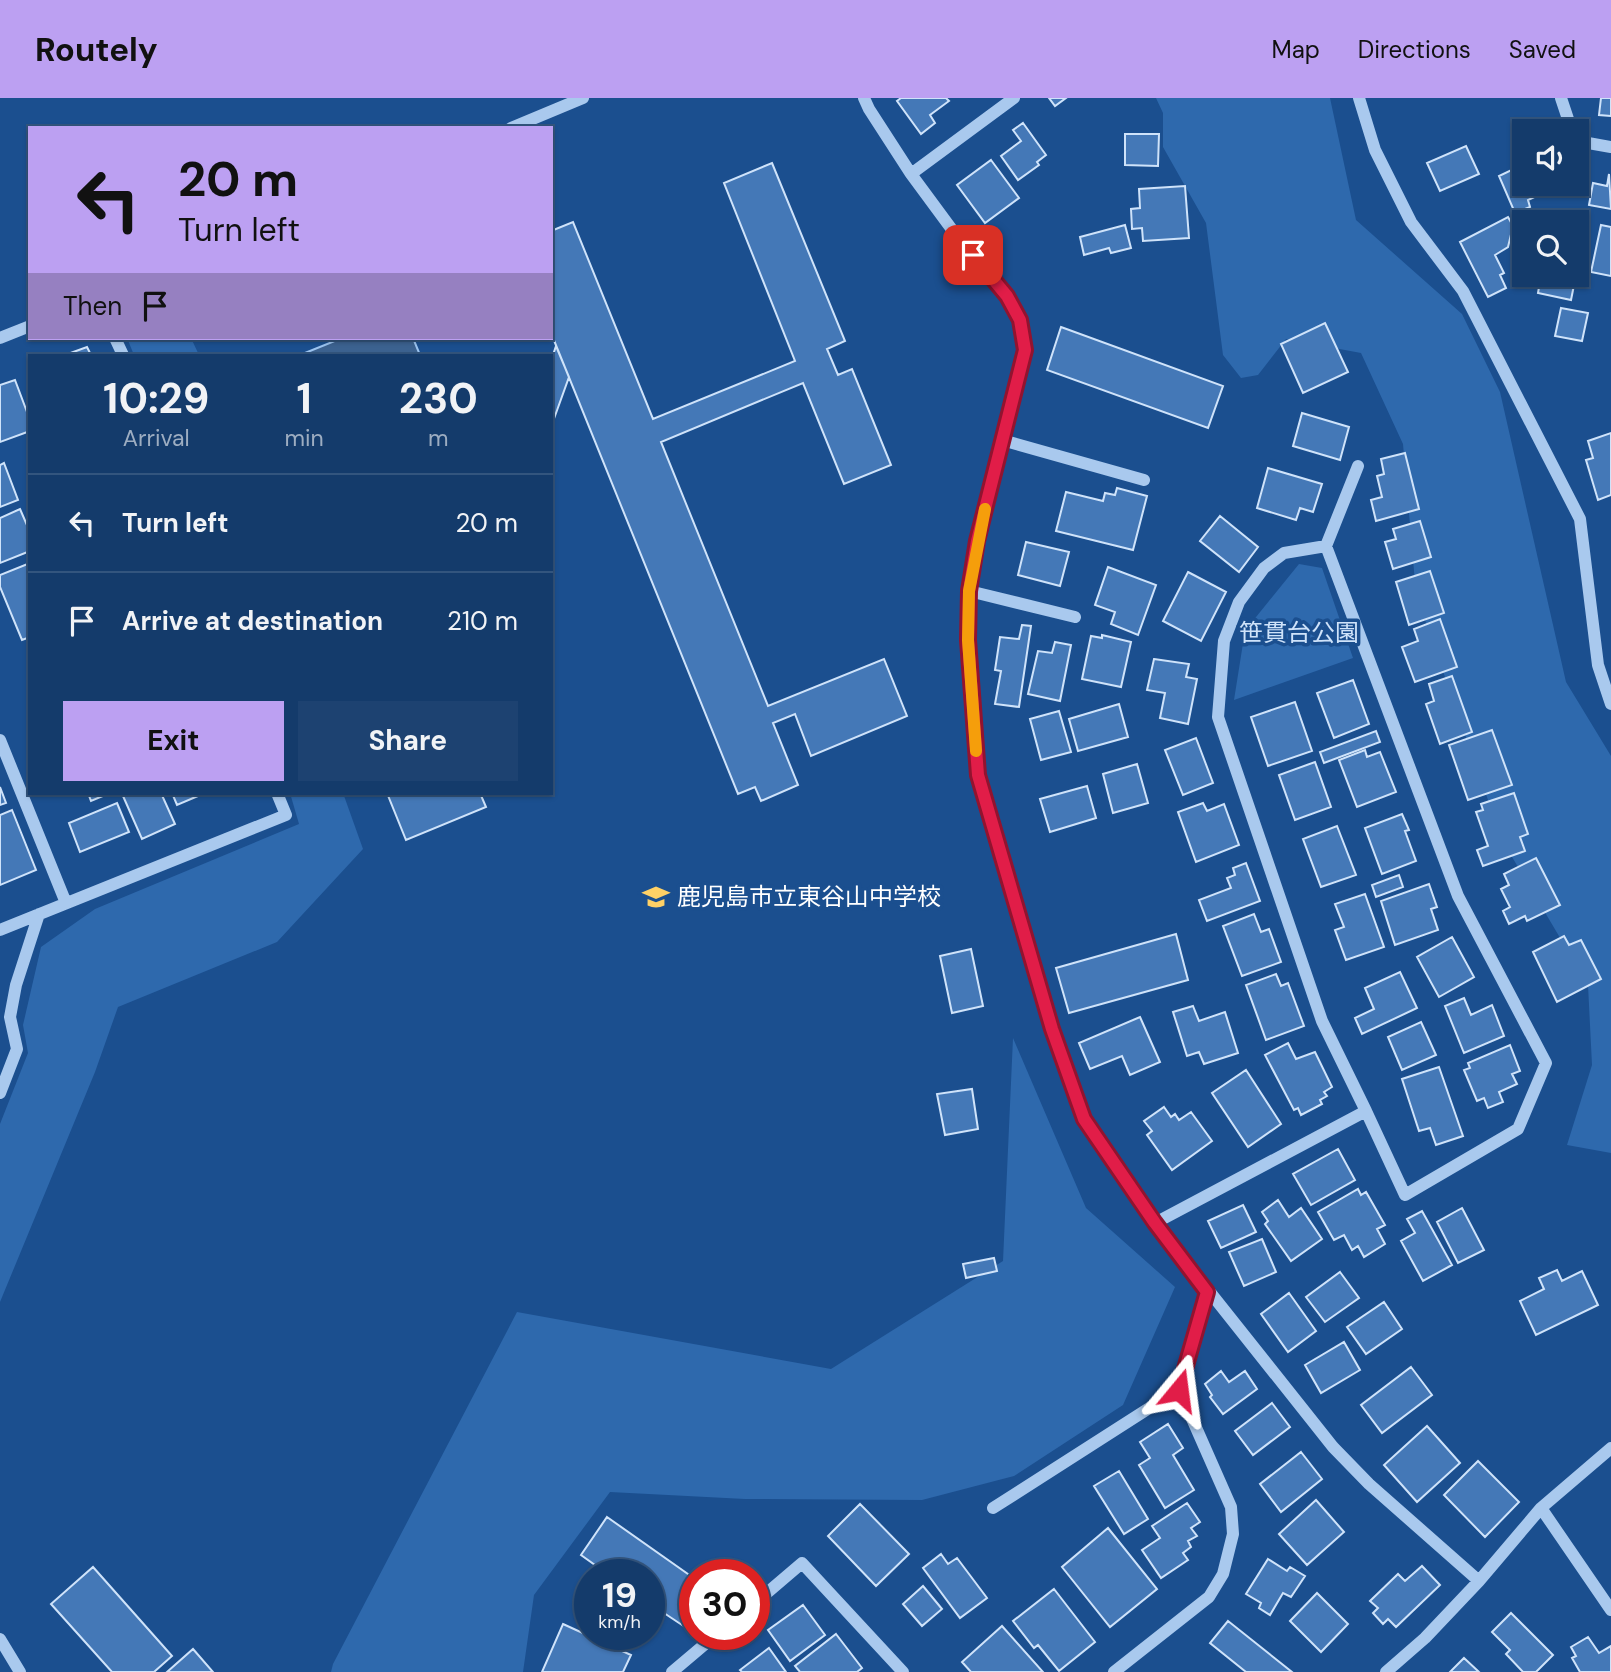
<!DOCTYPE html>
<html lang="en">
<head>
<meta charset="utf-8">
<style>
	body { margin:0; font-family:"DM Sans","Noto Sans JP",sans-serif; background:#1d4271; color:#f1f3f6; height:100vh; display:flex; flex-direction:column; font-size:26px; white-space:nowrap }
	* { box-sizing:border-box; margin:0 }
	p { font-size:23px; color:#9dadc1 }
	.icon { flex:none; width:38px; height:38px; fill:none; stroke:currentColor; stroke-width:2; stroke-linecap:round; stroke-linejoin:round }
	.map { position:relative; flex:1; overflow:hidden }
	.details { position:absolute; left:28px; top:256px; width:525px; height:441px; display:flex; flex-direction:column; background:#143b6b; border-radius:0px; box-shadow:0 2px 5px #0004,0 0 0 2px #33557e }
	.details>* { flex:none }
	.hud { position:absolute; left:28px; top:28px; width:525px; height:214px; border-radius:0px; box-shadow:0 2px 5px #0004,0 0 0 2px #33557e; background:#bca0f2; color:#111; overflow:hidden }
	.controls { position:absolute; left:1512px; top:21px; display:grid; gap:14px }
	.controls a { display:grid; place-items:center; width:77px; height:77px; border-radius:0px; background:#143b6b; box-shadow:0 2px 5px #0004,0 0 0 2px #33557e; font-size:35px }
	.speed { position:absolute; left:574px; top:1461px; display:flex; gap:14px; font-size:35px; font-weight:700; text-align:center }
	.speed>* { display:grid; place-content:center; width:91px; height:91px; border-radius:50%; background:#143b6b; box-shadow:0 2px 5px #0004,0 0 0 2px #33557e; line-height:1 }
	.speed small { font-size:18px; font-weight:400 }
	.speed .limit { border:10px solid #d22; background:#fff; color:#111 }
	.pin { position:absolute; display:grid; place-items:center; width:60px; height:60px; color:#fff; margin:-30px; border-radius:14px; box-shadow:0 4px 10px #0006 }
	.me { position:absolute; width:77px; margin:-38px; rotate:16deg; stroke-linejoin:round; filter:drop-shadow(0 0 5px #0008) }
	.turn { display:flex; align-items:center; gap:24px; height:147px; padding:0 35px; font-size:32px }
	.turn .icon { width:91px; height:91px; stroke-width:2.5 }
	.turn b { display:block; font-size:49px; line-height:60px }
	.then { display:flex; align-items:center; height:66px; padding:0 35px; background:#0003; gap:14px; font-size:26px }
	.eta { display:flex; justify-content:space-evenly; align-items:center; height:119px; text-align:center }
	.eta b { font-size:42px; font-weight:700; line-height:49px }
	.primary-button { display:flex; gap:14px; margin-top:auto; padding:14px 35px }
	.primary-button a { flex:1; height:80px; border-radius:0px; background:#bca0f2; color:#111; font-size:28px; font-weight:700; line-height:80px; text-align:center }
	.primary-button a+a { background:#1d4271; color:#f1f3f6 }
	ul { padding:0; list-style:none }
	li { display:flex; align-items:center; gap:21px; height:98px; padding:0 35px; border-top:2px solid #33557e }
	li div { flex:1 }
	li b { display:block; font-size:26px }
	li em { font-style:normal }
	header { display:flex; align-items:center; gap:42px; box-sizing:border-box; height:98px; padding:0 35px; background:#bca0f2; color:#111 }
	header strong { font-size:33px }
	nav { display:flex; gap:38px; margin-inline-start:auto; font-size:24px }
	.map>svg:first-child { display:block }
	.green { fill:#2e69ad }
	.water { fill:#3c6290; stroke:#9cc4f0; stroke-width:2 }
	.building { fill:#4478b7; stroke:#cfe3fa; stroke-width:2 }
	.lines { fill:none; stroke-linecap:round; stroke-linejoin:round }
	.minor { stroke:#a9c9ee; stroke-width:12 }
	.route-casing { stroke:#92132f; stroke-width:18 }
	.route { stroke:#e11d48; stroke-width:12 }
	.slow { stroke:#f59e0b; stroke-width:12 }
	.labels { text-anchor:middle; stroke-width:7; stroke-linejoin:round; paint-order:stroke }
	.park-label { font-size:24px; fill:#cfe3fa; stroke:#1b4f8f }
	.poi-label { font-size:24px; fill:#fff; stroke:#1b4f8f; text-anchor:start }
</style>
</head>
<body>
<header>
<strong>Routely</strong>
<nav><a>Map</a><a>Directions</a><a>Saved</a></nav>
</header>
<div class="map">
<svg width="1611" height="1574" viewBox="0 0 1611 1574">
	<rect width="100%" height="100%" fill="#1b4f8f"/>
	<path class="green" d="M1156 0H1330L1356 122 1462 216 1500 294 1566 584 1611 658V1055L1567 1047 1592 967 1588 887 1502 742 1416 496 1403 346 1361 255 1286 241 1258 277 1241 280 1223 257 1206 125 1163 49V15Z
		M127 240H191L199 257H134Z
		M1299 466 1322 470 1353 560 1234 602 1244 539 1252 524Z
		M290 695H343L363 751 277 844 118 909 95 974 0 1204V1026L28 955 23 927 41 849 95 811 299 726Z
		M1013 940 1086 1110 1175 1189 1123 1307 1014 1378 922 1402 745 1401 610 1394 534 1497 523 1574H331L333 1566 517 1214 831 1271 1003 1163Z"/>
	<path class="water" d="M342 240H413L420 257H300Z"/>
	<path class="building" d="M901 0H946L949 3 930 17 935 25 921 36 897 3Z
		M1049 0H1066L1055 8Z
		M1601 0H1611V18L1599 17Z
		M1023 25 1046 57 1037 64 1039 67 1018 82 1001 58 1021 43 1013 32Z
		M1125 36H1159L1158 68 1125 67Z
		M1466 48 1479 76 1440 93 1427 65Z
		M991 62 1019 100 985 125 957 87Z
		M772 65 845 243 827 251 838 277 852 271 891 367 844 386 803 285 661 344 768 608 884 561 907 618 811 658 795 616 773 625 798 687 761 703 755 689 738 696 551 235V133L573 124 653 321 795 263 724 85Z
		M1524 66V86H1544L1542 87 1545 94 1528 102 1530 109 1515 115 1499 78Z
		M1609 76 1611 111 1589 107 1593 85 1607 88Z
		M1185 88 1189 140 1143 143 1142 130 1132 131 1131 111 1140 110 1139 91Z
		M1508 119 1513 128 1508 149 1495 157 1504 175 1500 177 1506 190 1488 199 1460 144Z
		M1125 127 1131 150 1111 155 1109 150 1084 157 1080 139Z
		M1601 127 1611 129V178L1591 174Z
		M1577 132 1585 134 1577 174Z
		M1541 177H1576L1571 202 1538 195Z
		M1561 210 1588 215 1582 243 1555 238Z
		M1325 225 1348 274 1303 295 1281 246Z
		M1061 229 1223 288 1208 330 1047 272Z
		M556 248 569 279 551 329V263Z
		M87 249 91 257H65Z
		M15 282 30 322V333L0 344V287Z
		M1302 315 1349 329 1340 362 1293 348Z
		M1611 335V397L1598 402 1586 362 1593 360 1588 343Z
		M1405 355 1419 411 1376 423 1371 402 1382 399 1377 378 1384 376 1381 361Z
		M4 365 18 402 0 409V367Z
		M1268 370 1322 386 1313 414 1300 410 1296 422 1257 410Z
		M1117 390 1147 398 1133 452 1056 433 1066 394 1103 403 1105 395 1115 397Z
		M20 411 30 434V453L0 465V420Z
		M1220 418 1258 449 1239 474 1200 443Z
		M1420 423 1431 459 1393 471 1385 444 1396 441 1393 431Z
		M1026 444 1069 454 1060 488 1018 477Z
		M30 465V539L22 542 0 489V477Z
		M1108 469 1156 487 1138 537 1111 526 1115 514 1095 507Z
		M1430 473 1444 515 1409 527 1396 484Z
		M1188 474 1226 494 1201 543 1163 523Z
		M1440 521 1457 569 1415 584 1402 549 1418 543 1414 531Z
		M1022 527 1031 528 1019 609 995 606 1001 573 995 572 1000 539 1019 541Z
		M1102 537 1131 544 1121 589 1082 581 1091 538 1102 540Z
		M1055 544 1071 547 1060 603 1028 596 1038 553 1052 555Z
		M1154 561 1189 566 1186 579 1197 581 1188 626 1160 620 1165 595 1147 592Z
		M1452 578 1472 634 1440 646 1426 606 1434 603 1429 586Z
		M1353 582 1369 626 1334 640 1317 595Z
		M1295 604 1312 653 1268 668 1251 619Z
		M1119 606 1128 639 1078 653 1069 621Z
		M1059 613 1071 654 1041 662 1030 621Z
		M1492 632 1512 687 1468 702 1449 647Z
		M1376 633 1380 644 1324 665 1320 654Z
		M1196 640 1213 685 1183 697 1165 652Z
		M1365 652 1367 659 1380 654 1396 694 1357 709 1339 662Z
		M1315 664 1331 709 1295 722 1279 677Z
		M1137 666 1148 705 1113 715 1103 676Z
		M1087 688 1096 720 1050 734 1040 701Z
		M0 689 6 705 0 707Z
		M88 695H110L91 703Z
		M131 695H161L175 726 142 741 123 698Z
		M172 695H205L177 707Z
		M387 695H480L486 709 406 742Z
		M1514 695 1528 736 1520 739 1525 753 1483 768 1477 752 1488 748 1476 714 1483 712 1481 706Z
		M117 705 129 734 80 754 69 725Z
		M1203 705 1207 713 1224 706 1239 747 1196 764 1178 714Z
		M12 712 36 772 0 787V717Z
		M1402 716 1409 732 1405 733 1416 763 1382 776 1365 730Z
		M1337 728 1356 777 1321 789 1303 741Z
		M1536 760 1560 807 1527 823 1525 818 1509 826 1503 813 1510 809 1501 791 1509 787 1504 776Z
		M1246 765 1260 803 1207 823 1199 802 1231 790 1227 780 1235 777 1233 770Z
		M1399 777 1403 789 1376 799 1372 787Z
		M1429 786 1437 809 1431 811 1438 832 1395 847 1381 803Z
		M1365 796 1384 849 1346 862 1335 832 1344 829 1335 806Z
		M1254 816 1261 834 1269 831 1281 864 1242 878 1223 828Z
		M1176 836 1188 882 1069 915 1056 870Z
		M1564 838 1569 847 1581 842 1601 881 1557 904 1533 854Z
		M1452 839 1474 879 1439 899 1417 859Z
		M971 851 983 908 952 915 940 858Z
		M1400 874 1417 910 1362 936 1355 920 1374 911 1365 890Z
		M1276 876 1281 888 1288 885 1304 928 1266 942 1246 887Z
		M1464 900 1471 917 1492 907 1504 938 1464 955 1445 908Z
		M1193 908 1199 923 1225 914 1238 955 1204 966 1199 954 1187 958 1173 914Z
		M1140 919 1160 964 1130 977 1122 958 1090 971 1079 945Z
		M1421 924 1436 957 1402 972 1388 939Z
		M1288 945 1296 961 1315 954 1332 989 1324 994 1327 998 1320 1002 1322 1006 1301 1017 1298 1010 1294 1012 1265 957Z
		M1510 947 1520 973 1512 976 1517 986 1499 994 1503 1004 1488 1010 1484 1000 1477 1003 1464 972 1470 970 1468 965Z
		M1439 969 1463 1038 1436 1047 1430 1030 1419 1033 1402 981Z
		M1246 972 1281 1026 1248 1049 1212 995Z
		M972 991 978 1031 945 1037 937 996Z
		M1164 1009 1171 1019 1175 1016 1179 1022 1191 1014 1212 1043 1172 1072 1147 1037 1152 1033 1144 1023Z
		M1338 1051 1355 1082 1311 1107 1293 1076Z
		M1358 1091 1361 1097 1366 1094 1385 1127 1377 1131 1385 1146 1364 1159 1358 1148 1352 1152 1344 1137 1334 1142 1318 1114Z
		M1278 1102 1289 1119 1301 1110 1322 1141 1291 1163 1265 1126 1268 1123 1262 1114Z
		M1243 1107 1256 1134 1221 1150 1208 1123Z
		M1462 1110 1484 1152 1458 1165 1437 1124Z
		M1422 1113 1452 1167 1423 1183 1401 1143 1415 1135 1407 1121Z
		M1262 1141 1276 1174 1244 1188 1229 1154Z
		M994 1160 997 1173 966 1180 963 1166Z
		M1557 1172 1562 1183 1582 1173 1598 1207 1536 1237 1520 1203 1544 1191 1539 1180Z
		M1340 1174 1359 1200 1325 1224 1306 1199Z
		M1289 1195 1316 1233 1288 1254 1261 1216Z
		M1384 1204 1402 1231 1366 1256 1347 1229Z
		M1344 1244 1360 1272 1321 1295 1305 1267Z
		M1411 1269 1432 1297 1382 1335 1361 1307Z
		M1221 1273 1229 1284 1245 1273 1257 1291 1223 1316 1210 1299 1212 1297 1205 1286Z
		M1272 1305 1290 1329 1253 1357 1235 1333Z
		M1168 1326 1183 1350 1173 1357 1194 1392 1165 1410 1139 1367 1150 1360 1140 1344Z
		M1427 1328 1460 1365 1417 1404 1384 1367Z
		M1301 1354 1322 1381 1281 1414 1260 1386Z
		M1478 1363 1519 1404 1485 1439 1444 1397Z
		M1119 1373 1148 1421 1124 1436 1094 1388Z
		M1316 1402 1344 1434 1307 1467 1279 1436Z
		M1187 1405 1200 1424 1191 1430 1197 1438 1188 1443 1191 1449 1183 1455 1188 1462 1161 1480 1142 1452 1160 1440 1152 1428Z
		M860 1406 909 1456 876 1488 828 1438Z
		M607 1419 695 1481V1521L688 1531 649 1505V1477H609L581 1457Z
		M1108 1430 1157 1491 1110 1529 1062 1469Z
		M941 1456 948 1466 957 1460 987 1500 960 1520 923 1470Z
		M1268 1461 1287 1473 1290 1469 1305 1478 1291 1499 1283 1495 1270 1517 1259 1510 1261 1505 1246 1496Z
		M1422 1468 1440 1487 1396 1529 1388 1521 1383 1526 1373 1515 1378 1510 1370 1503 1398 1476 1405 1483Z
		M93 1469 172 1558 154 1574H112L51 1506Z
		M923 1488 942 1511 922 1528 903 1506Z
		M1054 1491 1095 1544 1059 1573 1038 1547 1034 1550 1013 1523Z
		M1317 1495 1348 1526 1321 1554 1290 1523Z
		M803 1507 825 1537 790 1563 768 1532Z
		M1511 1515 1553 1557 1536 1574H1523L1506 1556 1510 1552 1492 1534Z
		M1228 1523 1292 1574H1246L1210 1545Z
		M563 1526 631 1557 623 1574H542Z
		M1002 1528 1043 1574H971L962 1564Z
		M836 1536 862 1570 857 1574H800L795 1568Z
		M1588 1539 1599 1555 1611 1548V1574H1580L1572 1560 1576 1558 1571 1549Z
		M769 1550 786 1574H742L740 1572Z
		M193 1551 213 1574H167Z
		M1464 1560 1479 1574H1450Z"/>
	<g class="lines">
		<path class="minor" d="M864 0 869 11 911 76 956 137 1007 198 1020 222 1025 252 974 465 969 493 968 542 971 595 978 677 1052 931 1084 1021 1155 1125 1333 1349 1369 1386 1479 1483
			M1359 0 1375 52 1411 124 1463 193 1580 421 1598 567 1611 606
			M1561 0 1572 33
			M511 30 583 0
			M1577 43 1611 49
			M911 76 1014 0
			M0 240 30 228
			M115 240 123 257
			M1002 342 1144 382
			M1326 448 1458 798 1546 965 1518 1031 1405 1097 1366 1013
			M969 493 1075 519
			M0 642 66 805
			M0 832 286 717 277 695
			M0 995 17 951 10 919 16 887 39 816
			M1155 1125 1366 1013 1322 923 1218 619 1224 543 1239 504 1264 470 1284 455 1326 448 1358 368
			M993 1410 1179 1291
			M1541 1410 1611 1512
			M754 1506 802 1465 903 1574
			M0 1541 20 1574
			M672 1574 717 1536
			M1114 1574 1209 1499 1223 1476 1233 1436 1231 1409 1179 1291 1207 1194
			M1386 1574 1425 1540 1479 1483 1541 1410 1611 1350"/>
	</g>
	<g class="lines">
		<defs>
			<path id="route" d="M973 157 1007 198 1020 222 1025 252 977 443 969 493 968 542 978 677 1052 931 1084 1021 1155 1125 1207 1194 1179 1292"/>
		</defs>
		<use href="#route" class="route-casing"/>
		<use href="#route" class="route"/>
		<path class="slow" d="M976 653 968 542 969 493 985 411"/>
	</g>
	<defs>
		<symbol id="school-bare" viewBox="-9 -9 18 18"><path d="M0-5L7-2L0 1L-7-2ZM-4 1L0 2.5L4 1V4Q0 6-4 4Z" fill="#ffd166" stroke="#1b4f8f" stroke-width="2.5" paint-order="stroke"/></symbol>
	</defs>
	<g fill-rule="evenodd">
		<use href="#school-bare" x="637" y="780" width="38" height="38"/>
	</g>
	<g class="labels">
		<g class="park-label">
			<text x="1299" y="543">笹貫台公園</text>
		</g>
		<g class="poi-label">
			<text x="677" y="807">鹿児島市立東谷山中学校</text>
		</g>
	</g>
</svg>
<div class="controls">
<a><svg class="icon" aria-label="sound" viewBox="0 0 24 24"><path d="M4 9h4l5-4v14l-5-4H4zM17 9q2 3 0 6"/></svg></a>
<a><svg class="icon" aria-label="search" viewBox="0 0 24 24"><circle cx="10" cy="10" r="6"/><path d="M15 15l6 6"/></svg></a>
</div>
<div class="speed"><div>19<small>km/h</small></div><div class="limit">30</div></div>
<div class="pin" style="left:973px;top:157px;background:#d93025"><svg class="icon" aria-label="arrive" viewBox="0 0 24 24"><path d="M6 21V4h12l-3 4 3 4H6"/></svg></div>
<svg class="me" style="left:1179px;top:1292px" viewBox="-20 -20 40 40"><path d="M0-17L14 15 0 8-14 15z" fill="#e11d48" stroke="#fff" stroke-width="4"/></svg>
<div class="hud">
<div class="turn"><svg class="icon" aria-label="left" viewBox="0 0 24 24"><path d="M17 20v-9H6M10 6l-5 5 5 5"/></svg><div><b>20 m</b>Turn left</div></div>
<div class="then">Then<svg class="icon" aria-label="arrive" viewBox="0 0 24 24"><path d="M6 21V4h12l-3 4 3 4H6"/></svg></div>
</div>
<section class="details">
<div class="eta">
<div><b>10:29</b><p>Arrival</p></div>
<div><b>1</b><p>min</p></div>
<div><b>230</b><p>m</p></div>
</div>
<ul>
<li><svg class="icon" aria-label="left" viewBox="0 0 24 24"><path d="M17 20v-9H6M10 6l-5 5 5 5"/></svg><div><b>Turn left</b></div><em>20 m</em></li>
<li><svg class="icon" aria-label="arrive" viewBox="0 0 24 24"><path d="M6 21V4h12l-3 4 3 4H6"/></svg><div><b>Arrive at destination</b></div><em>210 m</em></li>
</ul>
<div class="primary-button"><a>Exit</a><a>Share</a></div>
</section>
</div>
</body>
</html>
